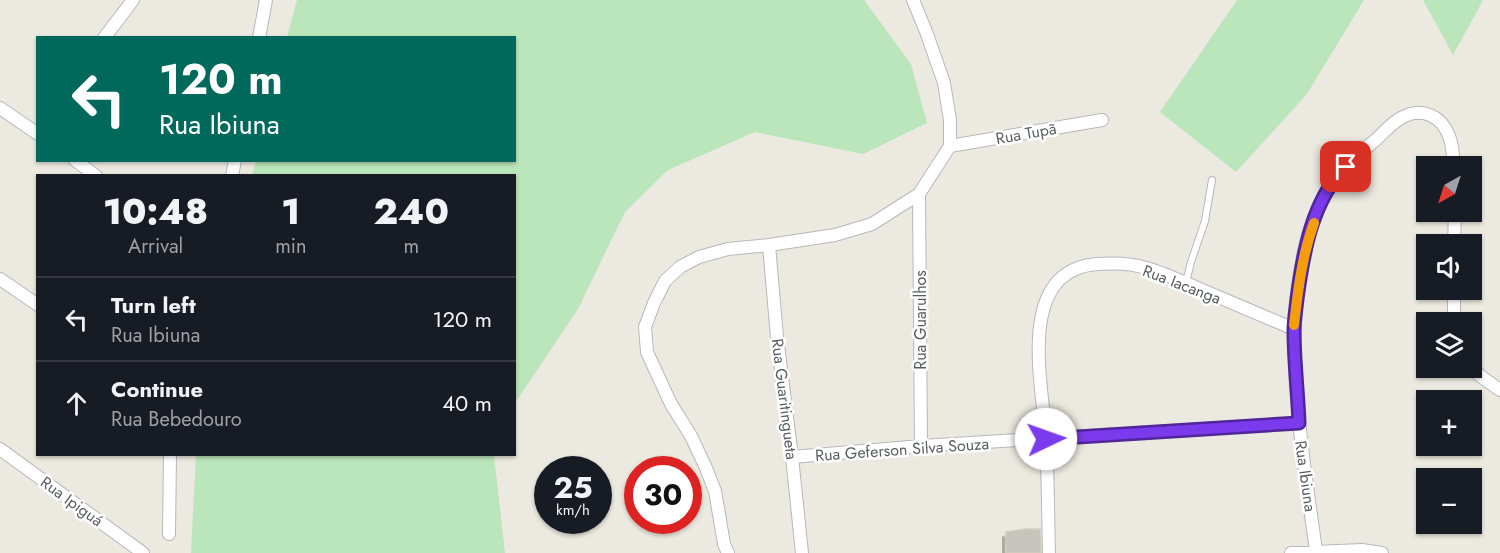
<!DOCTYPE html>
<html lang="en">
<head>
<meta charset="utf-8">
<style>
	body { margin:0; font-family:Jost,sans-serif; background:#20242c; color:#f1f3f6; height:100vh; display:flex; flex-direction:column; font-size:22px; white-space:nowrap }
	* { box-sizing:border-box; margin:0 }
	p { font-size:20px; color:#9ea1a6 }
	.icon { flex:none; width:33px; height:33px; fill:none; stroke:currentColor; stroke-width:2; stroke-linecap:round; stroke-linejoin:round }
	.map { position:relative; flex:1; overflow:hidden }
	.drawer { position:absolute; left:36px; top:174px; width:480px; height:282px; display:flex; flex-direction:column; background:#171b24; border-radius:0px; box-shadow:0 2px 4px #0004 }
	.drawer>* { flex:none }
	.guide { position:absolute; left:36px; top:36px; width:480px; height:126px; border-radius:0px; box-shadow:0 2px 4px #0004; background:#00695c; color:#fff; overflow:hidden }
	.needle { width:39px; rotate:219deg }
	.tools { position:absolute; left:1416px; top:156px; display:grid; gap:12px }
	.tools a { display:grid; place-items:center; width:66px; height:66px; border-radius:0px; background:#171b24; box-shadow:0 2px 4px #0004; font-size:30px }
	.speed { position:absolute; left:534px; top:456px; display:flex; gap:12px; font-size:30px; font-weight:700; text-align:center }
	.speed>* { display:grid; place-content:center; width:78px; height:78px; border-radius:50%; background:#171b24; box-shadow:0 2px 4px #0004; line-height:1 }
	.speed small { font-size:15px; font-weight:400 }
	.speed .limit { border:9px solid #d22; background:#fff; color:#111 }
	.pin { position:absolute; display:grid; place-items:center; width:51px; height:51px; color:#fff; margin:-26px; border-radius:12px; box-shadow:0 3px 9px #0006 }
	.me { position:absolute; width:66px; margin:-33px; rotate:87deg; stroke-linejoin:round; filter:drop-shadow(0 0 4px #0008) }
	.turn { display:flex; align-items:center; gap:21px; height:126px; padding:0 24px; font-size:27px }
	.turn .icon { width:78px; height:78px; stroke-width:2.5 }
	.turn b { display:block; font-size:42px; line-height:51px }
	.eta { display:flex; justify-content:space-evenly; align-items:center; height:102px; text-align:center }
	.eta b { font-size:36px; font-weight:800; line-height:42px }
	ul { padding:0; list-style:none }
	li { display:flex; align-items:center; gap:18px; height:84px; padding:0 24px; border-top:2px solid #363941 }
	li div { flex:1 }
	li b { display:block; font-size:22px }
	li em { font-style:normal }
	.map>svg:first-child { display:block }
	.green { fill:#bbe5bb }
	.building { fill:#c7c4bd; stroke:#d1cbbe; stroke-width:1.5; filter:url(#shadow) }
	.lines { fill:none; stroke-linecap:round; stroke-linejoin:round }
	.lane-casing { stroke:#b6b8bd; stroke-width:8 }
	.street-casing { stroke:#b6b8bd; stroke-width:14 }
	.lane { stroke:#fff; stroke-width:6 }
	.street { stroke:#fff; stroke-width:12 }
	.route-casing { stroke:#51269a; stroke-width:15 }
	.route { stroke:#7c3aed; stroke-width:10 }
	.slow { stroke:#f59e0b; stroke-width:10 }
	.labels { text-anchor:middle; stroke-width:5; stroke-linejoin:round; paint-order:stroke }
	.street-label { font-size:16px; fill:#595d61; stroke:#fff }
</style>
</head>
<body>
<div class="map">
<svg width="1500" height="553" viewBox="0 0 1500 553">
	<defs>
		<filter id="shadow"><feDropShadow dx="-5.5" dy="5.5" stdDeviation="0" flood-color="#0004"/></filter>
	</defs>
	<rect width="100%" height="100%" fill="#ece9e0"/>
	<path class="green" d="M297 0H864L911 64 927 123 863 154 755 132 668 170 625 212 578 309 515 403 514 176 252 175 256 161 514 160V38L287 37Z
		M1237 0H1364L1307 94 1236 172 1160 112Z
		M1423 0H1483L1453 55Z
		M196 455H494L505 553H191Z"/>
	<path class="building" d="M1026 529H1040L1041 553H1006V532Z"/>
	<g class="lines">
		<defs>
			<path id="lane" d="M1186 282 1191 262 1205 221 1212 180"/>
			<path id="street" d="M104 38 133 0
				M259 38 266 0
				M0 108 38 134
				M950 146 1102 120
				M75 160 96 176
				M232 176 235 160
				M919 194 921 446
				M1454 244 1455 212
				M769 245 777 337 792 457 802 553
				M0 279 38 305
				M1454 290V322
				M1472 365 1479 375 1500 390
				M0 449 143 553
				M792 457 921 446 1299 423
				M169 534 170 454
				M1316 551C1303 453 1281 341 1306 243 1312 220 1322 195 1336 176 1346 164 1361 153 1373 142 1382 135 1390 124 1401 118 1422 106 1443 116 1450 139 1453 148 1453 158 1454 166
				M728 553 724 544 715 491 706 468 691 436 671 404 647 352 645 327 654 303 665 281 680 267 699 257 728 249 769 245 835 235 872 224 919 194 950 146V120L944 83 927 34 913 0
				M1049 553C1048 515 1048 477 1046 439 1043 385 1014 271 1097 264 1112 263 1131 263 1146 268 1165 273 1183 282 1202 290 1232 303 1263 316 1294 329
				M1291 553 1362 550 1382 553"/>
		</defs>
		<use href="#lane" class="lane-casing"/>
		<use href="#street" class="street-casing"/>
		<use href="#lane" class="lane"/>
		<use href="#street" class="street"/>
	</g>
	<g class="lines">
		<defs>
			<path id="route" d="M1046 439 1299 423C1298 393 1294 361 1294 331 1294 320 1296 309 1297 299 1303 254 1312 199 1346 167"/>
		</defs>
		<use href="#route" class="route-casing"/>
		<use href="#route" class="route"/>
		<path class="slow" d="M1294 325C1298 290 1302 256 1314 223"/>
	</g>
	<g class="labels">
		<g class="street-label">
			<text transform="translate(1026 133) rotate(-10)" y="6">Rua Tupã</text>
			<text transform="translate(1182 284) rotate(21)" y="6">Rua Iacanga</text>
			<text transform="translate(920 320) rotate(-90)" y="6">Rua Guarulhos</text>
			<text transform="translate(785 399) rotate(83)" y="6">Rua Guaritingueta</text>
			<text transform="translate(902 449) rotate(-4)" y="6">Rua Geferson Silva Souza</text>
			<text transform="translate(1306 476) rotate(82)" y="6">Rua Ibiuna</text>
			<text transform="translate(72 501) rotate(36)" y="6">Rua Ipiguá</text>
		</g>
	</g>
</svg>
<div class="tools">
<a><svg class="needle" viewBox="-14 -14 28 28"><path d="M0-13l5 13h-10z" fill="#e53935"/><path d="M0 13l5-13h-10z" fill="#9ea1a6"/></svg></a>
<a><svg class="icon" aria-label="sound" viewBox="0 0 24 24"><path d="M4 9h4l5-4v14l-5-4H4zM17 9q2 3 0 6"/></svg></a>
<a><svg class="icon" aria-label="layers" viewBox="0 0 24 24"><path d="M12 4l9 5-9 5-9-5zM3 14l9 5 9-5"/></svg></a>
<a>+</a>
<a>−</a>
</div>
<div class="speed"><div>25<small>km/h</small></div><div class="limit">30</div></div>
<div class="pin" style="left:1346px;top:167px;background:#d93025"><svg class="icon" aria-label="arrive" viewBox="0 0 24 24"><path d="M6 21V4h12l-3 4 3 4H6"/></svg></div>
<svg class="me" style="left:1046px;top:439px" viewBox="-20 -20 40 40"><circle r="19" fill="#fff"/><path d="M0-13L10 11 0 6-10 11z" fill="#7c3aed"/></svg>
<div class="guide">
<div class="turn"><svg class="icon" aria-label="left" viewBox="0 0 24 24"><path d="M17 20v-9H6M10 6l-5 5 5 5"/></svg><div><b>120 m</b>Rua Ibiuna</div></div>
</div>
<section class="drawer">
<div class="eta">
<div><b>10:48</b><p>Arrival</p></div>
<div><b>1</b><p>min</p></div>
<div><b>240</b><p>m</p></div>
</div>
<ul>
<li><svg class="icon" aria-label="left" viewBox="0 0 24 24"><path d="M17 20v-9H6M10 6l-5 5 5 5"/></svg><div><b>Turn left</b><p>Rua Ibiuna</p></div><em>120 m</em></li>
<li><svg class="icon" aria-label="ahead" viewBox="0 0 24 24"><path d="M12 20V5M6 11l6-6 6 6"/></svg><div><b>Continue</b><p>Rua Bebedouro</p></div><em>40 m</em></li>
</ul>
</section>
</div>
</body>
</html>
